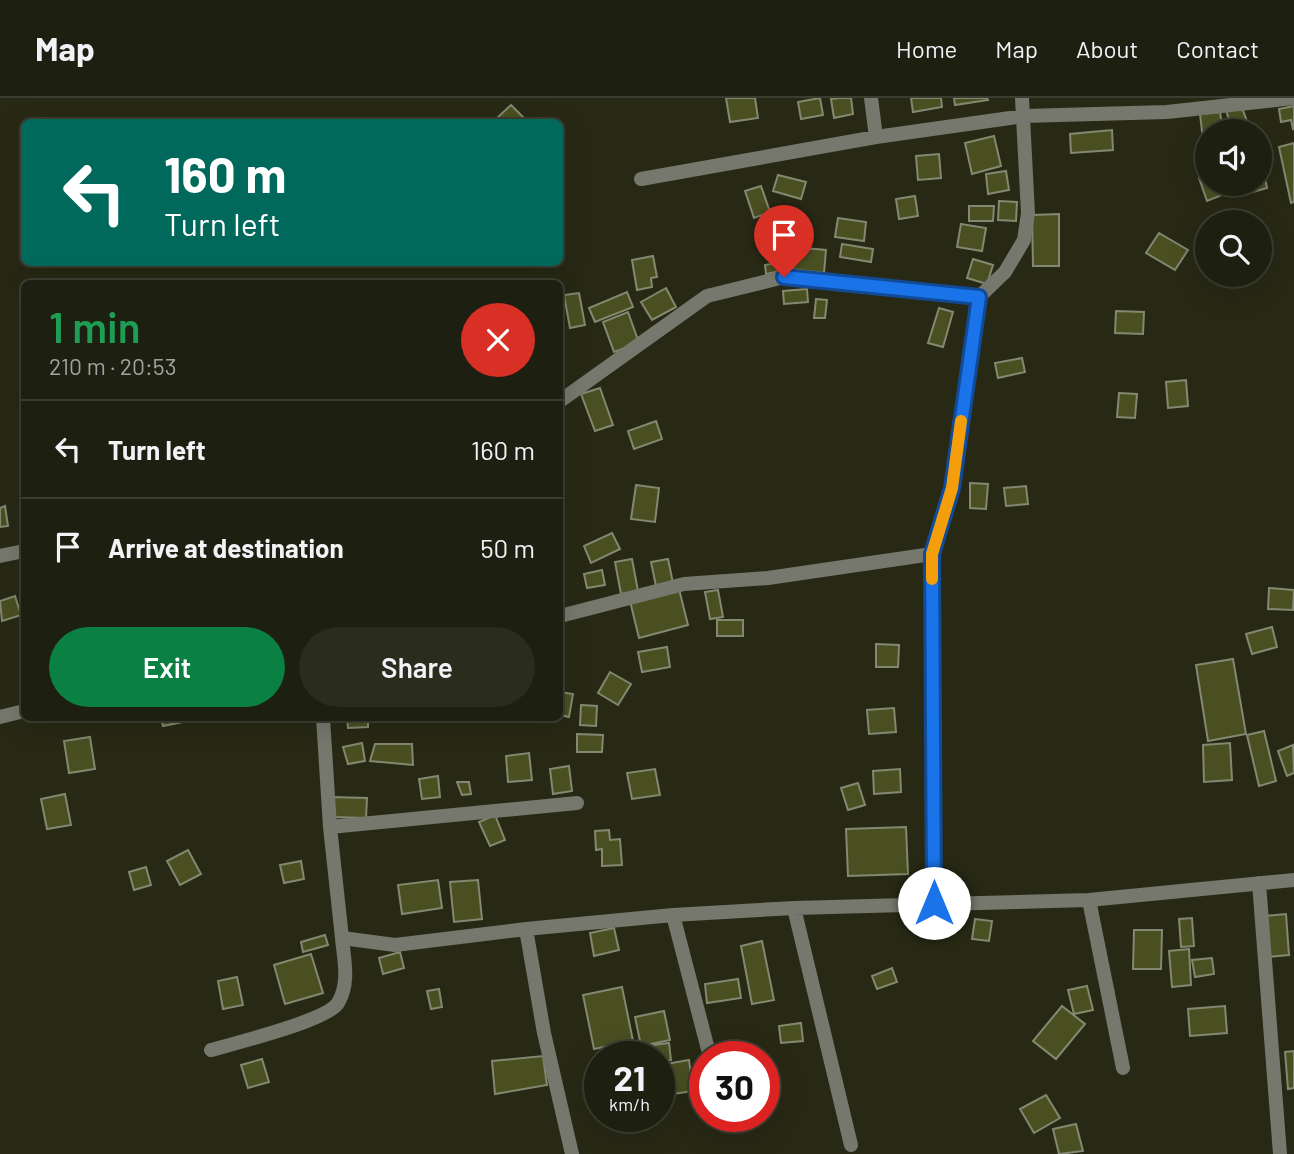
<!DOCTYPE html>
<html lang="en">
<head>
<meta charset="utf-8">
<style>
	body { margin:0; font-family:Barlow,sans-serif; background:#2a2c1e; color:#f1f3f6; height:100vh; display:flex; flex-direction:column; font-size:26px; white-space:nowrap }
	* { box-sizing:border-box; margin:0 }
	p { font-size:23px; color:#a0a29f }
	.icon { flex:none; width:38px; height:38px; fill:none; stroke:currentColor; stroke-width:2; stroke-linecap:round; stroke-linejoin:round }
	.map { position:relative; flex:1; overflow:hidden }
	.side { position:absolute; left:21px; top:182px; width:542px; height:441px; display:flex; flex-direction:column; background:#1d1f10; border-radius:10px; box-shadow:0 7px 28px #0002,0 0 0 2px #3b3d30 }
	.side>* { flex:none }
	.banner { position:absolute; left:21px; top:21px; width:542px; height:147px; border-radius:10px; box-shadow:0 7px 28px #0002,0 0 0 2px #3b3d30; background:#00695c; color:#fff; overflow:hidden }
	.tools { position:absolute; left:1195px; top:21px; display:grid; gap:14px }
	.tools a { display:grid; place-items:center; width:77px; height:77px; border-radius:50%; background:#1d1f10; box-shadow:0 7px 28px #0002,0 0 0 2px #3b3d30; font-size:35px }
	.speed { position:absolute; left:584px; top:943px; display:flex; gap:14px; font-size:35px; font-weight:700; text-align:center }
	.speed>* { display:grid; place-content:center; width:91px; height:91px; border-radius:50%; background:#1d1f10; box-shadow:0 7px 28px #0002,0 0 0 2px #3b3d30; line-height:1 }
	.speed small { font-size:18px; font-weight:400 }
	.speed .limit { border:10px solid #d22; background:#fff; color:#111 }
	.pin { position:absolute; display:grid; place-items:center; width:60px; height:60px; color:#fff; margin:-72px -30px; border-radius:50% 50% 50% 0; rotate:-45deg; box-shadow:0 0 7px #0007 }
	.pin .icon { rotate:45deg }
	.me { position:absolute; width:77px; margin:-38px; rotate:0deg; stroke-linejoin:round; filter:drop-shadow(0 0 5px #0008) }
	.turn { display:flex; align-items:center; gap:24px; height:147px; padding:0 28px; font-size:32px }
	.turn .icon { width:91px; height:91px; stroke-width:2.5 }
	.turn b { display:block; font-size:49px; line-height:60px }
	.round { display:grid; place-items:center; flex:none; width:74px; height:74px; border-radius:37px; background:#2a2c1e }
	.head { display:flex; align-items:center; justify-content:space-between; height:119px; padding:0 28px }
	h1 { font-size:42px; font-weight:600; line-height:52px; color:#1e9e55 }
	.primary-button { display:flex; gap:14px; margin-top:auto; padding:14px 28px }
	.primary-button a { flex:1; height:80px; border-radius:42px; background:#0b8043; color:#fff; font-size:28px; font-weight:600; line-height:80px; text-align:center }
	.primary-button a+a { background:#2a2c1e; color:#f1f3f6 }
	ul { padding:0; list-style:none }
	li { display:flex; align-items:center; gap:21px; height:98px; padding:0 28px; border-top:2px solid #3b3d30 }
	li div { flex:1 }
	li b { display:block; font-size:26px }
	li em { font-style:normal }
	header { display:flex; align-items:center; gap:42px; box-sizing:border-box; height:98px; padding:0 35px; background:#1d1f10; border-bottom:2px solid #3b3d30 }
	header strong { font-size:33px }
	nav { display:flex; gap:38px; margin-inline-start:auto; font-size:24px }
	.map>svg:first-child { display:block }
	.building { fill:#4a4f22; stroke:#848870; stroke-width:2 }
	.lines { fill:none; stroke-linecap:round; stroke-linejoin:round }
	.minor { stroke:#76776d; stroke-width:14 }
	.route-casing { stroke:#114b97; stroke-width:18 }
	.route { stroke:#1a73e8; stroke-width:12 }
	.slow { stroke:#f59e0b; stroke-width:12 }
</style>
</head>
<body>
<header>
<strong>Map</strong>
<nav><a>Home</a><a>Map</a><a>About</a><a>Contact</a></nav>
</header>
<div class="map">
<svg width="1294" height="1056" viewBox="0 0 1294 1056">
	<rect width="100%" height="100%" fill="#272915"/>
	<path class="building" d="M726 0H755L758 20 730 24Z
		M820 0 823 17 801 21 798 4Z
		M839 0H851L853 16 834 20 831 1Z
		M911 0H941L942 9 913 14Z
		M954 0H987L988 2 955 7Z
		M511 7 528 24H499L496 21Z
		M1241 7 1248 26 1233 32 1226 13Z
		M1294 8V30L1293 31 1291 22 1281 24 1279 11Z
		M1220 14 1223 33H1208V41L1203 42 1200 16Z
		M1112 32 1113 52 1071 55 1070 36Z
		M994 38 1001 68 972 76 965 45Z
		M1294 45V104L1291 105 1279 49Z
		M939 56 941 80 918 82 916 58Z
		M1006 73 1009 92 988 96 986 76Z
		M778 77 806 84 801 101 773 93Z
		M1208 77V86H1218L1222 97 1207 103 1199 80Z
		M1265 80 1267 90 1238 98 1236 87 1260 86V81Z
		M761 88 770 114 754 120 745 93Z
		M915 98 918 118 899 121 896 101Z
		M999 103 1017 104 1016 123 998 122Z
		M969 108H994L993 123H969Z
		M1059 116V168H1033L1032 117Z
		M838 120 866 124 864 143 835 139Z
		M961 126 986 130 982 153 957 149Z
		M1159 135 1188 152 1175 172 1146 155Z
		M842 146 873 151 871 164 840 159Z
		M792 149 826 152 824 175 790 171Z
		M653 158 657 179 651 180 652 189 637 192 632 162Z
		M973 161 993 167 987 186 967 180Z
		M784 164 786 172 766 176 765 167Z
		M666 190 676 209 652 222 641 204Z
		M807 191 808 204 784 206 783 193Z
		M627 194 633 209 595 224 589 210Z
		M579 195 585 227 570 230 564 197Z
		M816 201 827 202 825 220H814Z
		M939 210 953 214 943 249 928 245Z
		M1116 213 1144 214 1143 236 1115 235Z
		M628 214 639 245 614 254 603 224Z
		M1022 260 1025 274 998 280 995 265Z
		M1186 282 1188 308 1168 310 1166 284Z
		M600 290 613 327 595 333 581 296Z
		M1119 295 1137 296 1135 320 1117 319Z
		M656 323 662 341 634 351 628 333Z
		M970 385 988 386 986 411 970 410Z
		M636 387 659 390 655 424 631 421Z
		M1026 388 1028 406 1006 408 1004 390Z
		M5 408 8 428 0 429V410Z
		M612 435 620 451 591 465 584 448Z
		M632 461 638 493 621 496 615 464Z
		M668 461 673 485 656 488 651 464Z
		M602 472 605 487 587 490 584 476Z
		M1269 490 1294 492 1293 512 1268 511Z
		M679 491 688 527 639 540 630 503Z
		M718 492 723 519 710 521 705 494Z
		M15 498 21 517 2 523 0 503Z
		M717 522H743V538H717Z
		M1272 529 1277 549 1252 556 1246 536Z
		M876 546 899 547 898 569H876Z
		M667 549 670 569 642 574 638 554Z
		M1233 561 1246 636 1208 643 1196 567Z
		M610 574 631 586 618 607 598 595Z
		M560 594 573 596 569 619 560 617Z
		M581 607 597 608 596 628 580 627Z
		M894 610 896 634 869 636 867 612Z
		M161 620H202L163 628Z
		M347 620H368V629L348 630Z
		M1264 633 1276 683 1259 688 1247 637Z
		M577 636 603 637 602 654H577Z
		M90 639 95 671 69 675 64 643Z
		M362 645 365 663 348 666 343 649Z
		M1230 645 1232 682 1204 684 1203 647Z
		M375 646H412L413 667 370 663Z
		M1293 647 1294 675 1287 678 1278 653Z
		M529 655 532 682 508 684 506 658Z
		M569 668 572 693 553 696 550 671Z
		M655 671 660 697 632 701 627 675Z
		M900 671 901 694 874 696 873 673Z
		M438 678 440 699 422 701 419 681Z
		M457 684H469L471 696 462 697Z
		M858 685 865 707 848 712 841 690Z
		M65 696 71 727 47 731 41 701Z
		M332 699 367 700 366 720 331 719Z
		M495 717 505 742 490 748 479 724Z
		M906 729 908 776 848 778 846 731Z
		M609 732 610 742 620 741 622 767 602 768V751L596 752 595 733Z
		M188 752 201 776 180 787 167 763Z
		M301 763 304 781 284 785 280 767Z
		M146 769 151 787 134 792 129 774Z
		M438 782 442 810 402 816 398 787Z
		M478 782 482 821 454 824 450 784Z
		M1286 816 1289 857 1266 859 1263 818Z
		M1192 820 1194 848 1181 849 1179 821Z
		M975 821 992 823 989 843 972 841Z
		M614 830 619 852 594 858 590 835Z
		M1134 832H1162L1161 871H1133Z
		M325 837 328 847 303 854 301 844Z
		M762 843 774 902 752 906 741 848Z
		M1189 851 1191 887 1172 889 1169 853Z
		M400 854 404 870 383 876 379 860Z
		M311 856 323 895 285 906 274 867Z
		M1212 860 1214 876 1195 879 1192 862Z
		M892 870 897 884 877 891 872 878Z
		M237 879 243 907 223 911 218 883Z
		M738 881 741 900 707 905 705 886Z
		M1087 888 1093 912 1074 916 1068 892Z
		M622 889 633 943 594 951 583 897Z
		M439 891 442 909 431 911 427 893Z
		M1062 908 1085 926 1056 961 1033 943Z
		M1225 908 1227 935 1190 938 1188 911Z
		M664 913 670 942 641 948 635 919Z
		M801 925 803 943 781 945 779 928Z
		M669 945 671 962 660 963V959H641L640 949Z
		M1294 953V990L1288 991 1285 954Z
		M543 958 547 987 495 996 492 963Z
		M262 961 269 984 248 990 241 967Z
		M689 962 693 993 660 998V967Z
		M1046 997 1060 1020 1034 1035 1020 1011Z
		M1076 1026 1083 1053 1059 1056 1053 1031Z"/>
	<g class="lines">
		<path class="minor" d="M871 0 876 39
			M641 81 876 39 1024 18 1167 14 1294 0
			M560 303 707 198 784 179 979 199
			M932 456 935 805
			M0 458 24 453
			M560 518 684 486 768 480 932 456 952 390 979 199 1005 174 1024 142 1028 115 1022 0
			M0 619 24 613
			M323 620 330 729 342 840 395 847 526 831 673 817 794 810 1089 802 1294 782
			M330 729 577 705
			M1259 785 1280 1056
			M1089 802 1123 970
			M794 810 851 1047
			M673 817 710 959
			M526 831 544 935 572 1056
			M211 952C235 945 327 923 338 905 350 885 344 862 342 840
			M726 1018 728 1026"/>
	</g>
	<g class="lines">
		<defs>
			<path id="route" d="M784 179 979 199 952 390 932 456 934 805"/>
		</defs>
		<use href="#route" class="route-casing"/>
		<use href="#route" class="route"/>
		<path class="slow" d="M932 481V456L952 390 961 323"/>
	</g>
</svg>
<div class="tools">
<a><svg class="icon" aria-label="sound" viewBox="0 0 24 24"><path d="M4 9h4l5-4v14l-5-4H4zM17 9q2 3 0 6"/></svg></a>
<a><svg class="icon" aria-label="search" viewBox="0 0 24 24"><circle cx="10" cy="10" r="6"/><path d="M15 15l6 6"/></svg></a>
</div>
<div class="speed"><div>21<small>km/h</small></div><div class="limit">30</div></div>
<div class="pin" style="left:784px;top:179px;background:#d93025"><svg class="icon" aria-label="arrive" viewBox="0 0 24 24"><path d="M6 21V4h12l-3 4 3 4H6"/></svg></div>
<svg class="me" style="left:934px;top:805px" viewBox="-20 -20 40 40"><circle r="19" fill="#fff"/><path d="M0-13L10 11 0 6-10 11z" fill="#1a73e8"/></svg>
<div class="banner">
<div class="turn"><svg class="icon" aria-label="left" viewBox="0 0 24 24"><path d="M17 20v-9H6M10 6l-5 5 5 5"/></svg><div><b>160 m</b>Turn left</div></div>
</div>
<section class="side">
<div class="head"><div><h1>1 min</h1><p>210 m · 20:53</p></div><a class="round" style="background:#d93025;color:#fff"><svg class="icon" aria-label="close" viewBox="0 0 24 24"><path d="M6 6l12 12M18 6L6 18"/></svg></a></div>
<ul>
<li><svg class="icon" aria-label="left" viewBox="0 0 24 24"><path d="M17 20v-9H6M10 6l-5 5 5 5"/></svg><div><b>Turn left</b></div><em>160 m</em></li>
<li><svg class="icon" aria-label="arrive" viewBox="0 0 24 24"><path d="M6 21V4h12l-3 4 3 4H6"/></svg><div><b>Arrive at destination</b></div><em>50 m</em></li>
</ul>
<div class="primary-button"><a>Exit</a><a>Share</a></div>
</section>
</div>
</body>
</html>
